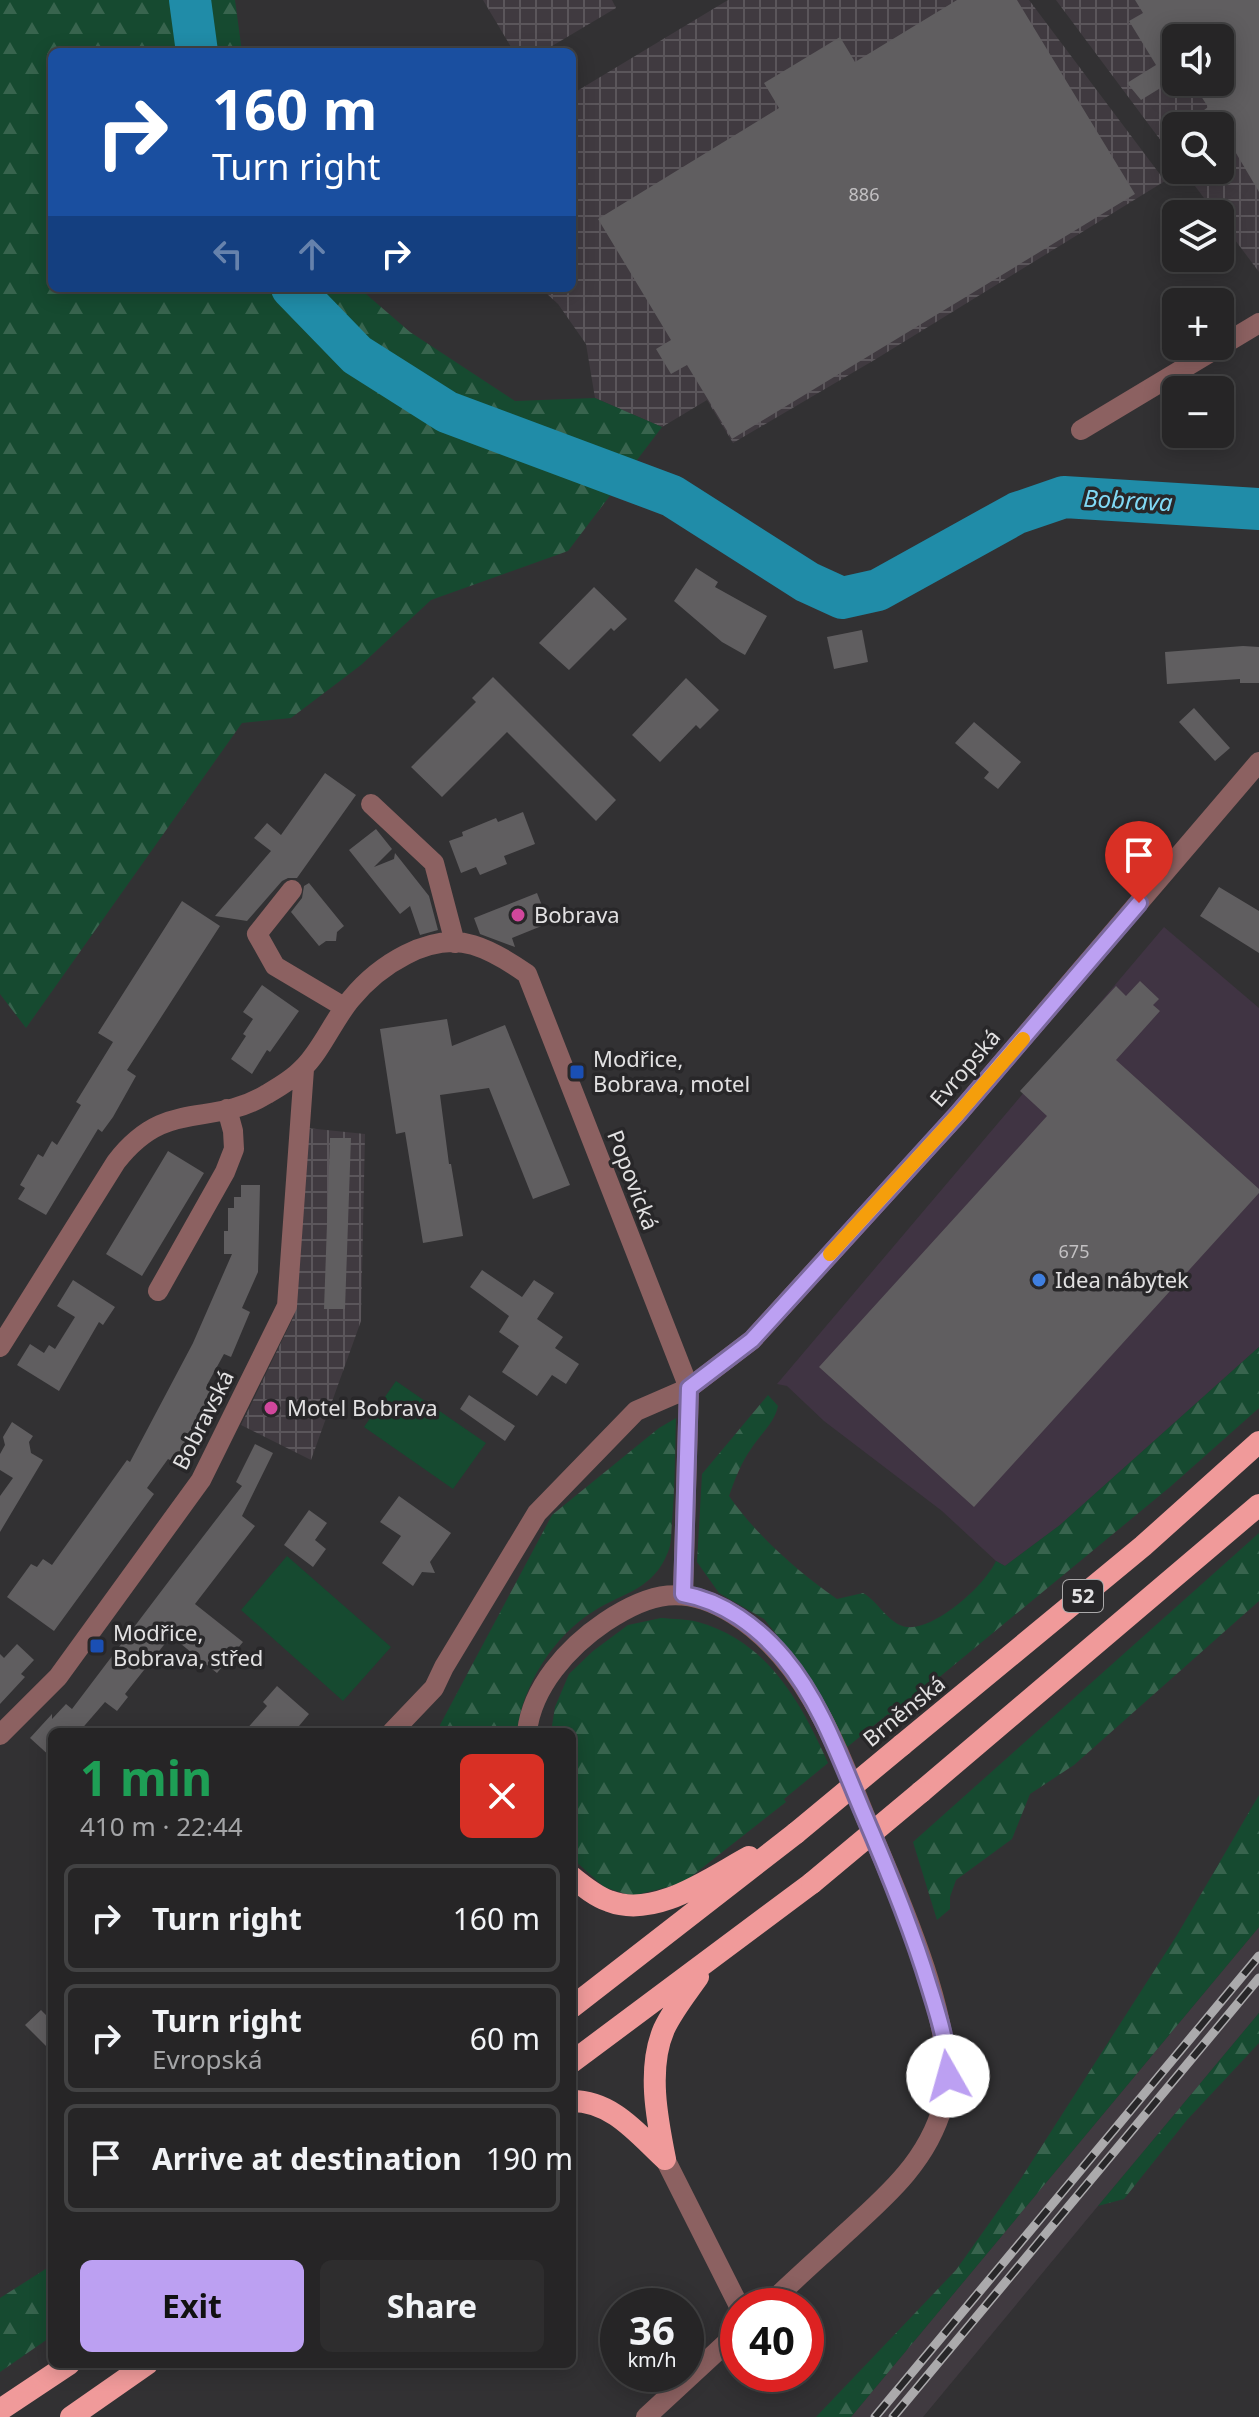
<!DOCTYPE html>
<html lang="en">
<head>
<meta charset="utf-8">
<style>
	body { margin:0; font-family:"Noto Sans",sans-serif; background:#2e2d2e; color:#f1f3f6; height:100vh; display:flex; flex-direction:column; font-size:30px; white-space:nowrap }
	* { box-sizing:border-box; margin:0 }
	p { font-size:26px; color:#a4a5a7 }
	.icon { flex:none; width:44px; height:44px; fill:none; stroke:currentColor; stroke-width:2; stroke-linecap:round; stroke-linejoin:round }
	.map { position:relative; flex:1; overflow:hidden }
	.details { position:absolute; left:48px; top:1728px; width:528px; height:640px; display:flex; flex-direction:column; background:#262526; border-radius:12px; box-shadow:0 4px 20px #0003,0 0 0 2px #424243 }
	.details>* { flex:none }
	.banner { position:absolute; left:48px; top:48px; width:528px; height:244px; border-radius:12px; box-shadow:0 4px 20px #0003,0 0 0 2px #424243; background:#1a4fa0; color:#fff; overflow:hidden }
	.fabs { position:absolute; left:1162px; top:24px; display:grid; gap:16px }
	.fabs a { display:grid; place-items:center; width:72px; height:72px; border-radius:12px; background:#262526; box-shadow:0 4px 20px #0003,0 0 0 2px #424243; font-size:40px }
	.speed { position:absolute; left:600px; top:2288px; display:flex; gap:16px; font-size:40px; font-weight:700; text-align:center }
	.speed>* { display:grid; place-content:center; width:104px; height:104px; border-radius:50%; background:#262526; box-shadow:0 4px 20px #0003,0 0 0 2px #424243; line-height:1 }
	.speed small { font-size:20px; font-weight:400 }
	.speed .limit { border:12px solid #d22; background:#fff; color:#111 }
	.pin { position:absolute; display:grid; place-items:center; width:68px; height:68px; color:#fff; margin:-82px -34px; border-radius:50% 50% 50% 0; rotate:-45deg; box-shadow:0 0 8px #0007 }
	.pin .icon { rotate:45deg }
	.me { position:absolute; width:88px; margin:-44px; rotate:353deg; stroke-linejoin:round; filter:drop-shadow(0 0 6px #0008) }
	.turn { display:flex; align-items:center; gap:28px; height:168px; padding:0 32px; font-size:36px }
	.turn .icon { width:104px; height:104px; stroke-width:2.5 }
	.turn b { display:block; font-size:56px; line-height:68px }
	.lanes { display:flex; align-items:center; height:76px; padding:0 32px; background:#0003; justify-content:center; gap:40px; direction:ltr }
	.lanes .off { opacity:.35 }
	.round { display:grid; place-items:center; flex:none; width:84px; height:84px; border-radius:12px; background:#2e2d2e }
	.headline { display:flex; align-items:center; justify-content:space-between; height:136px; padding:0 32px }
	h1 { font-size:48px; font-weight:700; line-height:60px; color:#1e9e55 }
	.button { display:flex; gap:16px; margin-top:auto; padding:16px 32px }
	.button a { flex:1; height:92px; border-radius:12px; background:#bca0f2; color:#111; font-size:32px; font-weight:700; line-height:92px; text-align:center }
	.button a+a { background:#2e2d2e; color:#f1f3f6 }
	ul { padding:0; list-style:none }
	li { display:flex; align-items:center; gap:24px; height:108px; margin:0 16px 12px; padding:0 16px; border:4px solid #424243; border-radius:12px }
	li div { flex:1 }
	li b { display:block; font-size:30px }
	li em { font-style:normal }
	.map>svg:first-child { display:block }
	.commercial { fill:#403443 }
	.industrial { fill:url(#industrial-grid); fill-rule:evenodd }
	.built { fill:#403a40 }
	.grass { fill:#164a30 }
	.forest { fill:url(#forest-firs) }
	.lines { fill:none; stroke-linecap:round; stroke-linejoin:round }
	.river { stroke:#208ca8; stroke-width:42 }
	.building { fill:#605e60 }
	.minor { stroke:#8c6161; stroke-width:20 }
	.tertiary { stroke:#8c6161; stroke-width:20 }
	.trunk { stroke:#f09a9a; stroke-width:22 }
	.rail-casing { stroke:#abaaac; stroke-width:9 }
	.rail { stroke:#282729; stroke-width:6; stroke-dasharray:18; stroke-linecap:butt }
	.trunk-bridge { stroke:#f09a9a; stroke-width:22 }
	.route-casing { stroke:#7a689d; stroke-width:20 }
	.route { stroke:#bca0f2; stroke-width:14 }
	.slow { stroke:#f59e0b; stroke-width:14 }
	.hotel-dot { fill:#d1479c; stroke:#282729; stroke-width:3 }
	.transit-dot { fill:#1a4fb4; stroke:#282729; stroke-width:3 }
	.shop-dot { fill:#3f7fe0; stroke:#282729; stroke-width:3 }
	.labels { text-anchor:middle; stroke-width:7; stroke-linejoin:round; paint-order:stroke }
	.number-label { font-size:18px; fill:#c2c0c2 }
	.shield { fill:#282729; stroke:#aaa9aa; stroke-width:2 }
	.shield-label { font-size:20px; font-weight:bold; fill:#e2e1e2 }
	.poi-label { font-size:22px; fill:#e2e1e2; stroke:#282729; text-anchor:start }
	.street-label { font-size:22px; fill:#e2e1e2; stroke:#282729 }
	.water-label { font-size:24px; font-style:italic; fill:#81d9f5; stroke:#282729 }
</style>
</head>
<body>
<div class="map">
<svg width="1259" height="2417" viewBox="0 0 1259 2417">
	<defs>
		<pattern id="industrial-grid" width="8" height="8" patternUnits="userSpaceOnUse" patternTransform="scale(2)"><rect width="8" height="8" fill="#403a40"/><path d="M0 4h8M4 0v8" fill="none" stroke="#5b565b"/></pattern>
		<pattern id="forest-firs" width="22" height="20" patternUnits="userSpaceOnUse" patternTransform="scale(2)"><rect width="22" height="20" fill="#164a30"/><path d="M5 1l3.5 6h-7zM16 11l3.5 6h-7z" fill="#38644e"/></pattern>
	</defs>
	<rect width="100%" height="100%" fill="#323133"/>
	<path class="commercial" d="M1164 927 1259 1008V1347L1060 1525 1005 1566 996 1561 942 1511 824 1421 787 1386 777 1384Z"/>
	<path class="industrial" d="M483 0H612L616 8 542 52H514Z
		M728 0H1029L1165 181 876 359 733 443 707 400 662 427 595 398 586 344 558 304 546 293 535 288H572V94Z
		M1056 0H1259V272L1220 220V214H1216L1183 170H1220V126H1176V161ZM1176 38H1220V82H1176Z
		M307 1128 365 1134 361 1321 311 1460 241 1425 293 1318 297 1298Z"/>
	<path class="built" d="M1259 1927V2013L1098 2206 923 2417H851Z"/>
	<path class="grass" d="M396 1381 486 1443 453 1489 364 1427Z
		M287 1556 391 1647 343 1701 241 1610Z"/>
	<path class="forest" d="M0 0H235L242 52H52V288H359L410 332 515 401 595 398 662 427 568 551 431 600 361 665 291 718 242 723 26 1028 0 994Z
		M1259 1347V1408L1170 1487 891 1717 888 1714 846 1748 827 1706 781 1640 764 1619 719 1593 697 1562 702 1474 768 1395 778 1406C774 1424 761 1433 751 1449 741 1463 735 1479 729 1496 757 1536 797 1571 837 1599L863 1593C879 1602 889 1625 907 1627 936 1630 985 1585 996 1561L1005 1566 1060 1525Z
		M676 1418C675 1453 675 1487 672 1522 671 1532 672 1543 668 1552 653 1590 624 1592 594 1611 554 1635 522 1686 517 1732H439L440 1725 552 1515 659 1428Z
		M1259 1533V1601L1074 1765 1030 1794 1012 1839 956 1880 950 1897V1909L937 1920 913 1842Z
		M661 1618C673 1619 687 1619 698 1622 767 1641 801 1702 828 1763L784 1799 786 1802 683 1883 632 1896 604 1887 572 1858V1732H551L555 1707 569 1674 593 1651 628 1625Z
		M1259 1795V1927L851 2417H816L956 2270 1020 2180 1177 1935Z
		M1259 2013V2043L1187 2120 1124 2199 1098 2206Z
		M52 2265V2336L0 2372V2298Z"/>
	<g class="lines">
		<path class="river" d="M190 0 197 52
			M292 288 357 355 447 412 672 496 807 582 842 598 878 590 1017 513 1064 497 1259 509"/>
	</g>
	<path class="building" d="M957 0H1017L1135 194 732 439 687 365 671 374 656 349 671 340 598 219 779 108 764 83 840 37 855 62Z
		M1135 0H1259V192L1220 126H1183L1208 107 1192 82H1220V38H1176V99L1167 84 1141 100 1127 83 1156 65 1129 21 1143 13Z
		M696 568 718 582 715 587 767 616 745 655 722 642 674 601Z
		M594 587 627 619 614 631 611 628 569 670 539 643Z
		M862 630 868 662 834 669 827 637Z
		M1243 646 1259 647V683H1240V679L1167 684 1165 652Z
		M493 677 616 800 596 821 507 732 442 797 411 767 476 702 472 698Z
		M686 678 719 710 700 729 696 725 660 762 632 735Z
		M1194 708 1230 748 1215 761 1179 722Z
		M974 722 1021 762 998 789 984 778 989 772 955 743Z
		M325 773 356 795 297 878H288L282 881 247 921 215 916 271 851 254 838 267 823 281 835Z
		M523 812 535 844 504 856 507 864 480 875 476 867 461 873 449 841 463 836 462 832 496 818 498 822Z
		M376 829 392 849 374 867 394 859 395 853 429 896 438 930 420 935 410 906 400 914 349 850Z
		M309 883 344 926 337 932 336 941H326L319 946 291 912 302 898 304 886Z
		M1219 887 1259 911V953L1200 916Z
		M537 893 549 923 512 938 515 947 480 934 474 918Z
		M182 901 220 926 127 1070 136 1076 113 1117 102 1132 98 1129 46 1215 18 1199 25 1188 20 1185 38 1154 43 1157 52 1141 57 1145 81 1105 76 1102 113 1042 98 1033Z
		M1140 981 1159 999 1153 1005 1160 1011 1116 1060 1259 1189V1193L974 1507 819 1367 1047 1116 1020 1091 1116 986 1126 996Z
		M262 985 299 1011 270 1052 267 1050 252 1074 231 1059 246 1036 243 1034 253 1019 243 1012Z
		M447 1019 452 1046 505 1025 570 1185 533 1199 489 1088 440 1095 449 1164H451L463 1236 423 1243 405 1132 396 1134 380 1029Z
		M330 1138H351L345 1309H324Z
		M168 1151 204 1173 142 1276 106 1254Z
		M241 1185H260L258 1272 242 1308 250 1312 231 1357 224 1354 207 1385 215 1390 176 1463 168 1459 147 1488 154 1494 54 1631 7 1597 31 1564 37 1567 43 1559 52 1565 127 1460 130 1462 193 1343 232 1254H224V1231H228V1208H234V1197H241Z
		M482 1270 522 1297 534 1280 554 1293 537 1319 563 1337 555 1348 579 1364 566 1384 552 1375 537 1396 502 1372 519 1346 499 1332 509 1316 470 1287Z
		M73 1280 115 1307 103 1325 99 1322 59 1391 17 1365 30 1344 44 1353 49 1345 55 1349 75 1317 57 1306Z
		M469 1395 515 1426 505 1441 460 1409Z
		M12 1422 33 1436 29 1442 31 1453 43 1460 0 1532V1496L13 1478 0 1470V1454L5 1445 3 1437Z
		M255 1444 273 1453 242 1516 255 1526 195 1604 243 1642 217 1673 171 1636 125 1694 128 1697 117 1711 105 1702 79 1732H52V1758L30 1738 52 1714V1719L66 1704 72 1709 175 1573 242 1486 236 1482Z
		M399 1496 451 1533 430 1562 435 1573 422 1572 413 1586 382 1563 401 1536 380 1522Z
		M309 1510 327 1523 315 1540 326 1549 313 1567 284 1545Z
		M17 1644 34 1660 21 1674 25 1677 0 1704V1654L4 1658Z
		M277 1686 309 1714 294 1732H244L267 1706 263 1702Z
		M41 2010 52 2021V2052L25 2025Z"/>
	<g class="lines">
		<path class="minor" d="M1081 430 1259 323
			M371 804 434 863 455 943
			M292 890 257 934 275 966 344 1007
			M158 1291 225 1172 234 1149 233 1131 227 1109
			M0 1347 116 1162C167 1096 210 1129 267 1094 279 1087 293 1079 302 1069 320 1053 334 1019 351 999 378 966 429 932 473 945 493 951 510 962 527 974L689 1388 683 1594
			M392 1732 434 1688 444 1667 537 1513 636 1411 689 1388 752 1340 958 1114 1259 762
			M0 1735 58 1677 201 1480 287 1306 304 1069"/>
		<path class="tertiary" d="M527 1732C532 1687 568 1647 605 1622 650 1592 685 1584 733 1614 813 1664 842 1763 877 1845 904 1909 961 2038 943 2105 928 2160 888 2195 847 2232 820 2257 793 2281 767 2306
			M665 2159 739 2306
			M646 2417 738 2332"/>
		<path class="trunk" d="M902 1745 1143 1546 1259 1442
			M921 1792 1259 1505
			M572 1877C583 1886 595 1896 609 1901 655 1919 710 1878 749 1857
			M572 2007 796 1833
			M572 2062 812 1883
			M572 2101C612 2101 637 2133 665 2159
			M665 2159C657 2119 647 2068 664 2029 673 2010 686 1994 698 1977
			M0 2410 69 2364
			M71 2417 147 2364"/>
		<defs>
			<path id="rail" d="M875 2417 1259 1956
				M893 2417 1259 1978"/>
		</defs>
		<use href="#rail" class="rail-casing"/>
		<use href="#rail" class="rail"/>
		<path class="trunk-bridge" d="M796 1833 902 1745
			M812 1883 921 1792"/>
	</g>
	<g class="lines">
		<defs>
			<path id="route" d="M948 2076C948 2045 938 2015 929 1986 911 1926 887 1868 862 1810 840 1758 820 1701 784 1658 758 1627 723 1601 683 1594L689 1388 752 1340 958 1114 1139 903"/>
		</defs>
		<use href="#route" class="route-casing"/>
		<use href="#route" class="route"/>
		<path class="slow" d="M830 1254 958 1114 1023 1039"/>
	</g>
	<g class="hotel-dot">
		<circle cx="518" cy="915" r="8"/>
		<circle cx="271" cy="1408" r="8"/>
	</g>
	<g class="transit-dot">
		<rect x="569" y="1064" width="16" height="16" rx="4"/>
		<rect x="89" y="1638" width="16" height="16" rx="4"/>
	</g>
	<circle class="shop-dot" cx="1039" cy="1280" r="8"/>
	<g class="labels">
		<g class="number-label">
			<text x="864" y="201">886</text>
			<text x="1074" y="1258">675</text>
		</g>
		<rect class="shield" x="1063" y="1580" width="40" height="32" rx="6"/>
		<g class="shield-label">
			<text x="1083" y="1603">52</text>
		</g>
		<g class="poi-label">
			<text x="534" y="923">Bobrava</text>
			<text x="593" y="1067">Modřice,<tspan x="593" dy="25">Bobrava, motel</tspan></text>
			<text x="1055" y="1288">Idea nábytek</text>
			<text x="287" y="1416">Motel Bobrava</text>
			<text x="113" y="1641">Modřice,<tspan x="113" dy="25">Bobrava, střed</tspan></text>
		</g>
		<g class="street-label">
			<text transform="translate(965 1068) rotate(-49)" y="8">Evropská</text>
			<text transform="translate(633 1180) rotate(69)" y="8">Popovická</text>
			<text transform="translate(203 1420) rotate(-63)" y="8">Bobravská</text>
			<text transform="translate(904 1711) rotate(-39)" y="8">Brněnská</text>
		</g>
		<g class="water-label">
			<text transform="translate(1128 501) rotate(3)" y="8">Bobrava</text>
		</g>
	</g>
</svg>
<div class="fabs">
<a><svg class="icon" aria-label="sound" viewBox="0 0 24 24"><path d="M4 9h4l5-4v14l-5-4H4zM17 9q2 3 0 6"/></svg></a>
<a><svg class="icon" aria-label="search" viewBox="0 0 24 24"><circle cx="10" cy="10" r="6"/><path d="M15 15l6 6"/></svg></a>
<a><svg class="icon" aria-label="layers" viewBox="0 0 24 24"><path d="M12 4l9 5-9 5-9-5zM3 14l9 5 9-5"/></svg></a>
<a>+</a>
<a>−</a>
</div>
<div class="speed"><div>36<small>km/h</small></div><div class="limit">40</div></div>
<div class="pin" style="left:1139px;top:903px;background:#d93025"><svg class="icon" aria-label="arrive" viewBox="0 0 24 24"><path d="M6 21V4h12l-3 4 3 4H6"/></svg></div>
<svg class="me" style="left:948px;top:2076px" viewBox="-20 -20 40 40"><circle r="19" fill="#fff"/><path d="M0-13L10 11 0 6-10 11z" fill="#bca0f2"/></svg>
<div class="banner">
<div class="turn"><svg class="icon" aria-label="right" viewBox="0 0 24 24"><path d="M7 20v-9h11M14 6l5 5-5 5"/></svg><div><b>160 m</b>Turn right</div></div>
<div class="lanes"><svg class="icon off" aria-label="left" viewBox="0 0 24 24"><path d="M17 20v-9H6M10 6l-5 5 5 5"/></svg><svg class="icon off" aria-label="ahead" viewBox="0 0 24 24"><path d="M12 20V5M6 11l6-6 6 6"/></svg><svg class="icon" aria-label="right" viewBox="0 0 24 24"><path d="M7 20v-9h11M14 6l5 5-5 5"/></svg></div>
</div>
<section class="details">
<div class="headline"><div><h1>1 min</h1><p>410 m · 22:44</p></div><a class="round" style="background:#d93025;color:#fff"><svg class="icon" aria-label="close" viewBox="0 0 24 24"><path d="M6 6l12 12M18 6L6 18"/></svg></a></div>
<ul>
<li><svg class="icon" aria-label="right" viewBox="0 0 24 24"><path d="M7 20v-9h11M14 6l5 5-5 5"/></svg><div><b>Turn right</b></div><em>160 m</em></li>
<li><svg class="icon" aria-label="right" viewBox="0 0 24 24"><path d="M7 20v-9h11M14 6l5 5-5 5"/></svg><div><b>Turn right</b><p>Evropská</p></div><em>60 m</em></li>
<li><svg class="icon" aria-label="arrive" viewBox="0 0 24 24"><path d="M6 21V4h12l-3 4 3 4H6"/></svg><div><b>Arrive at destination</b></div><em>190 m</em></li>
</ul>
<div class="button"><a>Exit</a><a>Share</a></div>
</section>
</div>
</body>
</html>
